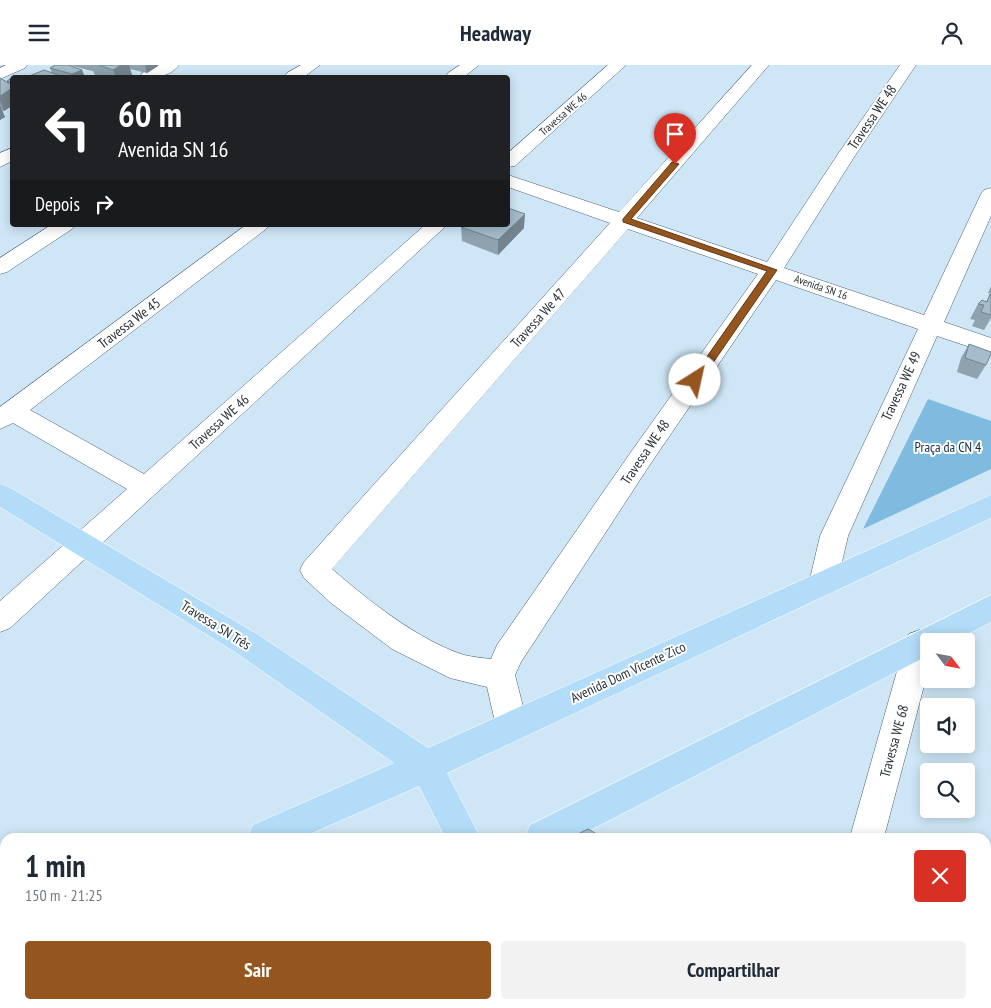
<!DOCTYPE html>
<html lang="pt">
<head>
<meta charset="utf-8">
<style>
	body { margin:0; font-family:"PT Sans Narrow",sans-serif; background:#f2f2f3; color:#1f2937; height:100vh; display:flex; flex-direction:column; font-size:19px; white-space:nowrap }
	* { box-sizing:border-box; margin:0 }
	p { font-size:16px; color:#747a83 }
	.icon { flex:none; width:28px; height:28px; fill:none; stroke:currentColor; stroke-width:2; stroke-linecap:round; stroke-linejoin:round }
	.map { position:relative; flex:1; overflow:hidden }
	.panel { position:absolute; left:0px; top:768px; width:991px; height:176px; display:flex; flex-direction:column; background:#fff; border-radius:15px 15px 0 0; box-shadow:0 2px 12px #0003 }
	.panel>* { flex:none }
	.hud { position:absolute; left:10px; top:10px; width:500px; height:152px; border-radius:5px; box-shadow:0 2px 12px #0003; background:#202124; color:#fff; overflow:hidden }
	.needle { width:32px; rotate:122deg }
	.tools { position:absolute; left:920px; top:568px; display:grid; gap:10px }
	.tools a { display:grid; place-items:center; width:55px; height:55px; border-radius:5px; background:#fff; box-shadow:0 2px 12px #0003; font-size:25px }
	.pin { position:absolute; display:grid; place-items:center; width:42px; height:42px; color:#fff; margin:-51px -21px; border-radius:50% 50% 50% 0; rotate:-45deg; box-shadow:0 0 5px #0007 }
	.pin .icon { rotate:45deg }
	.me { position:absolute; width:55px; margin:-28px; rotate:35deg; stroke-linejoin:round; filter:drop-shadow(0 0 4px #0008) }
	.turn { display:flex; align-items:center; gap:18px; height:105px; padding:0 25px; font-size:22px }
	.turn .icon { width:65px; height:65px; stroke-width:2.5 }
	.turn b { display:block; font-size:35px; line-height:42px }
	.then { display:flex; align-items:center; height:48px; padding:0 25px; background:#0003; gap:10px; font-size:19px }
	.round { display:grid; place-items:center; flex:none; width:52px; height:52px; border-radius:5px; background:#f2f2f3 }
	.head { display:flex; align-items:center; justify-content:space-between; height:85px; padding:0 25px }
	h1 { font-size:30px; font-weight:700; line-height:38px }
	.button { display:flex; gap:10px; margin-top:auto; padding:10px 25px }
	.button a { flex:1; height:58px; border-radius:5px; background:#95551e; color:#fff; font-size:20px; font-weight:700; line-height:58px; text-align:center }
	.button a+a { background:#f2f2f3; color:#1f2937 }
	header { display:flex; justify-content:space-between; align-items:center; height:65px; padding:0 25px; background:#fff; font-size:22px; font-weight:700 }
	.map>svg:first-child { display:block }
	.green { fill:#7fbadf }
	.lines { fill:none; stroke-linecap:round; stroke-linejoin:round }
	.minor-casing { stroke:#4a5f6d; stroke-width:1 }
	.major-casing { stroke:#fff; stroke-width:1 }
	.minor { fill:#fff; fill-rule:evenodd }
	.major { fill:#b2dcf7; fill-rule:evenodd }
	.wall { fill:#8ea2af }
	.shaded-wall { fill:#74848e }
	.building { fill:#a5bccb; stroke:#74848e }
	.route { fill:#95551e; stroke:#613714 }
	.labels { text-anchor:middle; stroke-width:4; stroke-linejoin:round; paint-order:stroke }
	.far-street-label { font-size:11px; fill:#273036; stroke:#fff }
	.street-label { font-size:14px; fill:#273036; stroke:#fff }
	.park-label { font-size:14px; fill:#132f3f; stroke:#fff }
</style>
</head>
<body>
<header><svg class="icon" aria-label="menu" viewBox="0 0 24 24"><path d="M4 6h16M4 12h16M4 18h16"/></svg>Headway<svg class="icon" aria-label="person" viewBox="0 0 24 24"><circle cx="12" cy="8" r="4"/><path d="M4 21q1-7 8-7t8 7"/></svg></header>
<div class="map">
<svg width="991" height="943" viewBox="0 0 991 943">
	<rect width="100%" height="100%" fill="#cee6f6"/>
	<path class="green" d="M928 334 991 356V404L863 464Z"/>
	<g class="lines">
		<defs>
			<path id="minor" d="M6 0H27L25 3 0 14V3Z
				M159 0H179C170 12 153 14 140 12L142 8Z
				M301 0H320L304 12H285L287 8Z
				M460 0H479L464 12H446L448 8Z
				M608 0H626L515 101 508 102V88Z
				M752 0H769L637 153 767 197 838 89 900 0H916L856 89 784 203 924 250 981 129 984 125 991 123V151L944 257 991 273V289L937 271 848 471 837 518 833 527 823 530 813 527 809 518 820 471 918 264 776 215 649 401 521 597 515 610 528 661 523 672 512 676 501 672 496 661 487 622 450 613 392 584 331 538 304 513 300 505 304 497 610 158 508 122V110L619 147ZM628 164 758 209 631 387 497 580 491 594C482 593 473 592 464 590 418 575 369 536 332 504Z
				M12 83V96L0 102V88Z
				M51 160H75L72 164 7 207 0 209V193Z
				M246 160H269L266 164 30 345 144 409 425 160H447L10 563 0 567V536L127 424 13 358 0 364V342Z
				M920 565 931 569 934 576H929V602L884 772H850L905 578 909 569Z
				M438 939H477L476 943H437Z
				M794 939H832L831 943H793Z"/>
			<path id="major" d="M0 419 9 422 257 569 428 683 991 430V453L447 708 480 772H445L419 721 303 772H248L253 760 394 698 235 587 0 442Z
				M991 530V557L954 576H929V590L577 772H525L530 760Z
				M5 869V908L0 910V871Z
				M123 939H169L168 943H122Z
				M190 939H235L234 943H189Z"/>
		</defs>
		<use href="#minor" class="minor-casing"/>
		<use href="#major" class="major-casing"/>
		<use href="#minor" class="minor"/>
		<use href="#major" class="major"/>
	</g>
	<path class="wall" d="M69 0H158V1L147 8 130 4 132 10 128 12H101L95 10 93 6H92Z
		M50 3 85 12H27L52 8Z
		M12 12V41L4 46 2 45 5 52 0 55V13L7 17V16Z
		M461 162 524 163 498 190 462 176Z
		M991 221V229L988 228Z
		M990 229 991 230V253L984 265 972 261 975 255 970 254 978 239 986 237Z
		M969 279 986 300 977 314 957 307 961 293Z"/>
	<path class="shaded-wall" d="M121 0H129L132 10 128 12H116L113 5Z
		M147 0H158V1L147 8 145 1Z
		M82 5 85 12H73L72 9Z
		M12 23V41L4 46 0 36V31Z
		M0 40 5 52 0 55Z
		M525 149 524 163 498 190V175Z"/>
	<path class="building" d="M55 0H68L82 5 72 9 50 3Z
		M99 0H121L113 5Z
		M44 5 64 12H27Z
		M15 11 19 12H12V18L7 16Z
		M0 13 12 20V23L0 31Z
		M508 143 525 149 498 175 461 162 463 160H508Z
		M990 229 991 230V250L981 247 984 240 978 239 982 235 987 237Z
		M969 279 991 287V289L986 300 965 293Z
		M588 764 602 772H572Z"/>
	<path class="route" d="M672 97 679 99 631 154 777 205 699 318 695 319 690 315 692 313 767 206 623 157V154Z"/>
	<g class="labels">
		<g class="far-street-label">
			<text transform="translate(563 49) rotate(-41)" y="4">Travessa WE 46</text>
			<text transform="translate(821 222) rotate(19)" y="4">Avenida SN 16</text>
		</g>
		<g class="street-label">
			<text transform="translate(872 52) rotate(-56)" y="5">Travessa WE 48</text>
			<text transform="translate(538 253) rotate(-48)" y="5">Travessa We 47</text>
			<text transform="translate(129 258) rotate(-37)" y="5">Travessa We 45</text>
			<text transform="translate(901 321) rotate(-65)" y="5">Travessa WE 49</text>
			<text transform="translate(219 357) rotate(-42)" y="5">Travessa WE 46</text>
			<text transform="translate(645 387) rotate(-56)" y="5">Travessa WE 48</text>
			<text transform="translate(216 560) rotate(32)" y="5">Travessa SN Três</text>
			<text transform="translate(628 607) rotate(-25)" y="5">Avenida Dom Vicente Zico</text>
			<text transform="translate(894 676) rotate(-75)" y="5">Travessa WE 68</text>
		</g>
		<g class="park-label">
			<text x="948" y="387">Praça da CN 4</text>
		</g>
	</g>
</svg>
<div class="tools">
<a><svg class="needle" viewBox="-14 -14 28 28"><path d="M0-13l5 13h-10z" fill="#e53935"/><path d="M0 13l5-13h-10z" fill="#747a83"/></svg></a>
<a><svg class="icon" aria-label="sound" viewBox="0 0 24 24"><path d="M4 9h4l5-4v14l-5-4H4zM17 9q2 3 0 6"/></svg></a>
<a><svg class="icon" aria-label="search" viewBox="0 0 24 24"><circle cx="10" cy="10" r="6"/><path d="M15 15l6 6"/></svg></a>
</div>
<div class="pin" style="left:675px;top:99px;background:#d93025"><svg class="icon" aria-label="arrive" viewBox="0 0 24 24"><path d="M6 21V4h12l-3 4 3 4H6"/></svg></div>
<svg class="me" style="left:695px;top:315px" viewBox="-20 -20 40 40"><circle r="19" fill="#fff"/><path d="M0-13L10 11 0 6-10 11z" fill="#95551e"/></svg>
<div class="hud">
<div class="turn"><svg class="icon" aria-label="left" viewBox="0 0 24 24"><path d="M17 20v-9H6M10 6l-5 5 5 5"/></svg><div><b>60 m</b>Avenida SN 16</div></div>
<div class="then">Depois<svg class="icon" aria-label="right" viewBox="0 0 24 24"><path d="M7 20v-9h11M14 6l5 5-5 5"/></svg></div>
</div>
<section class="panel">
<div class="head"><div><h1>1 min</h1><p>150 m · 21:25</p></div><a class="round" style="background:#d93025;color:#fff"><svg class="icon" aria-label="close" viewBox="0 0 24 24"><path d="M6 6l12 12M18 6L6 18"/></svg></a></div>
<div class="button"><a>Sair</a><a>Compartilhar</a></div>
</section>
</div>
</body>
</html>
